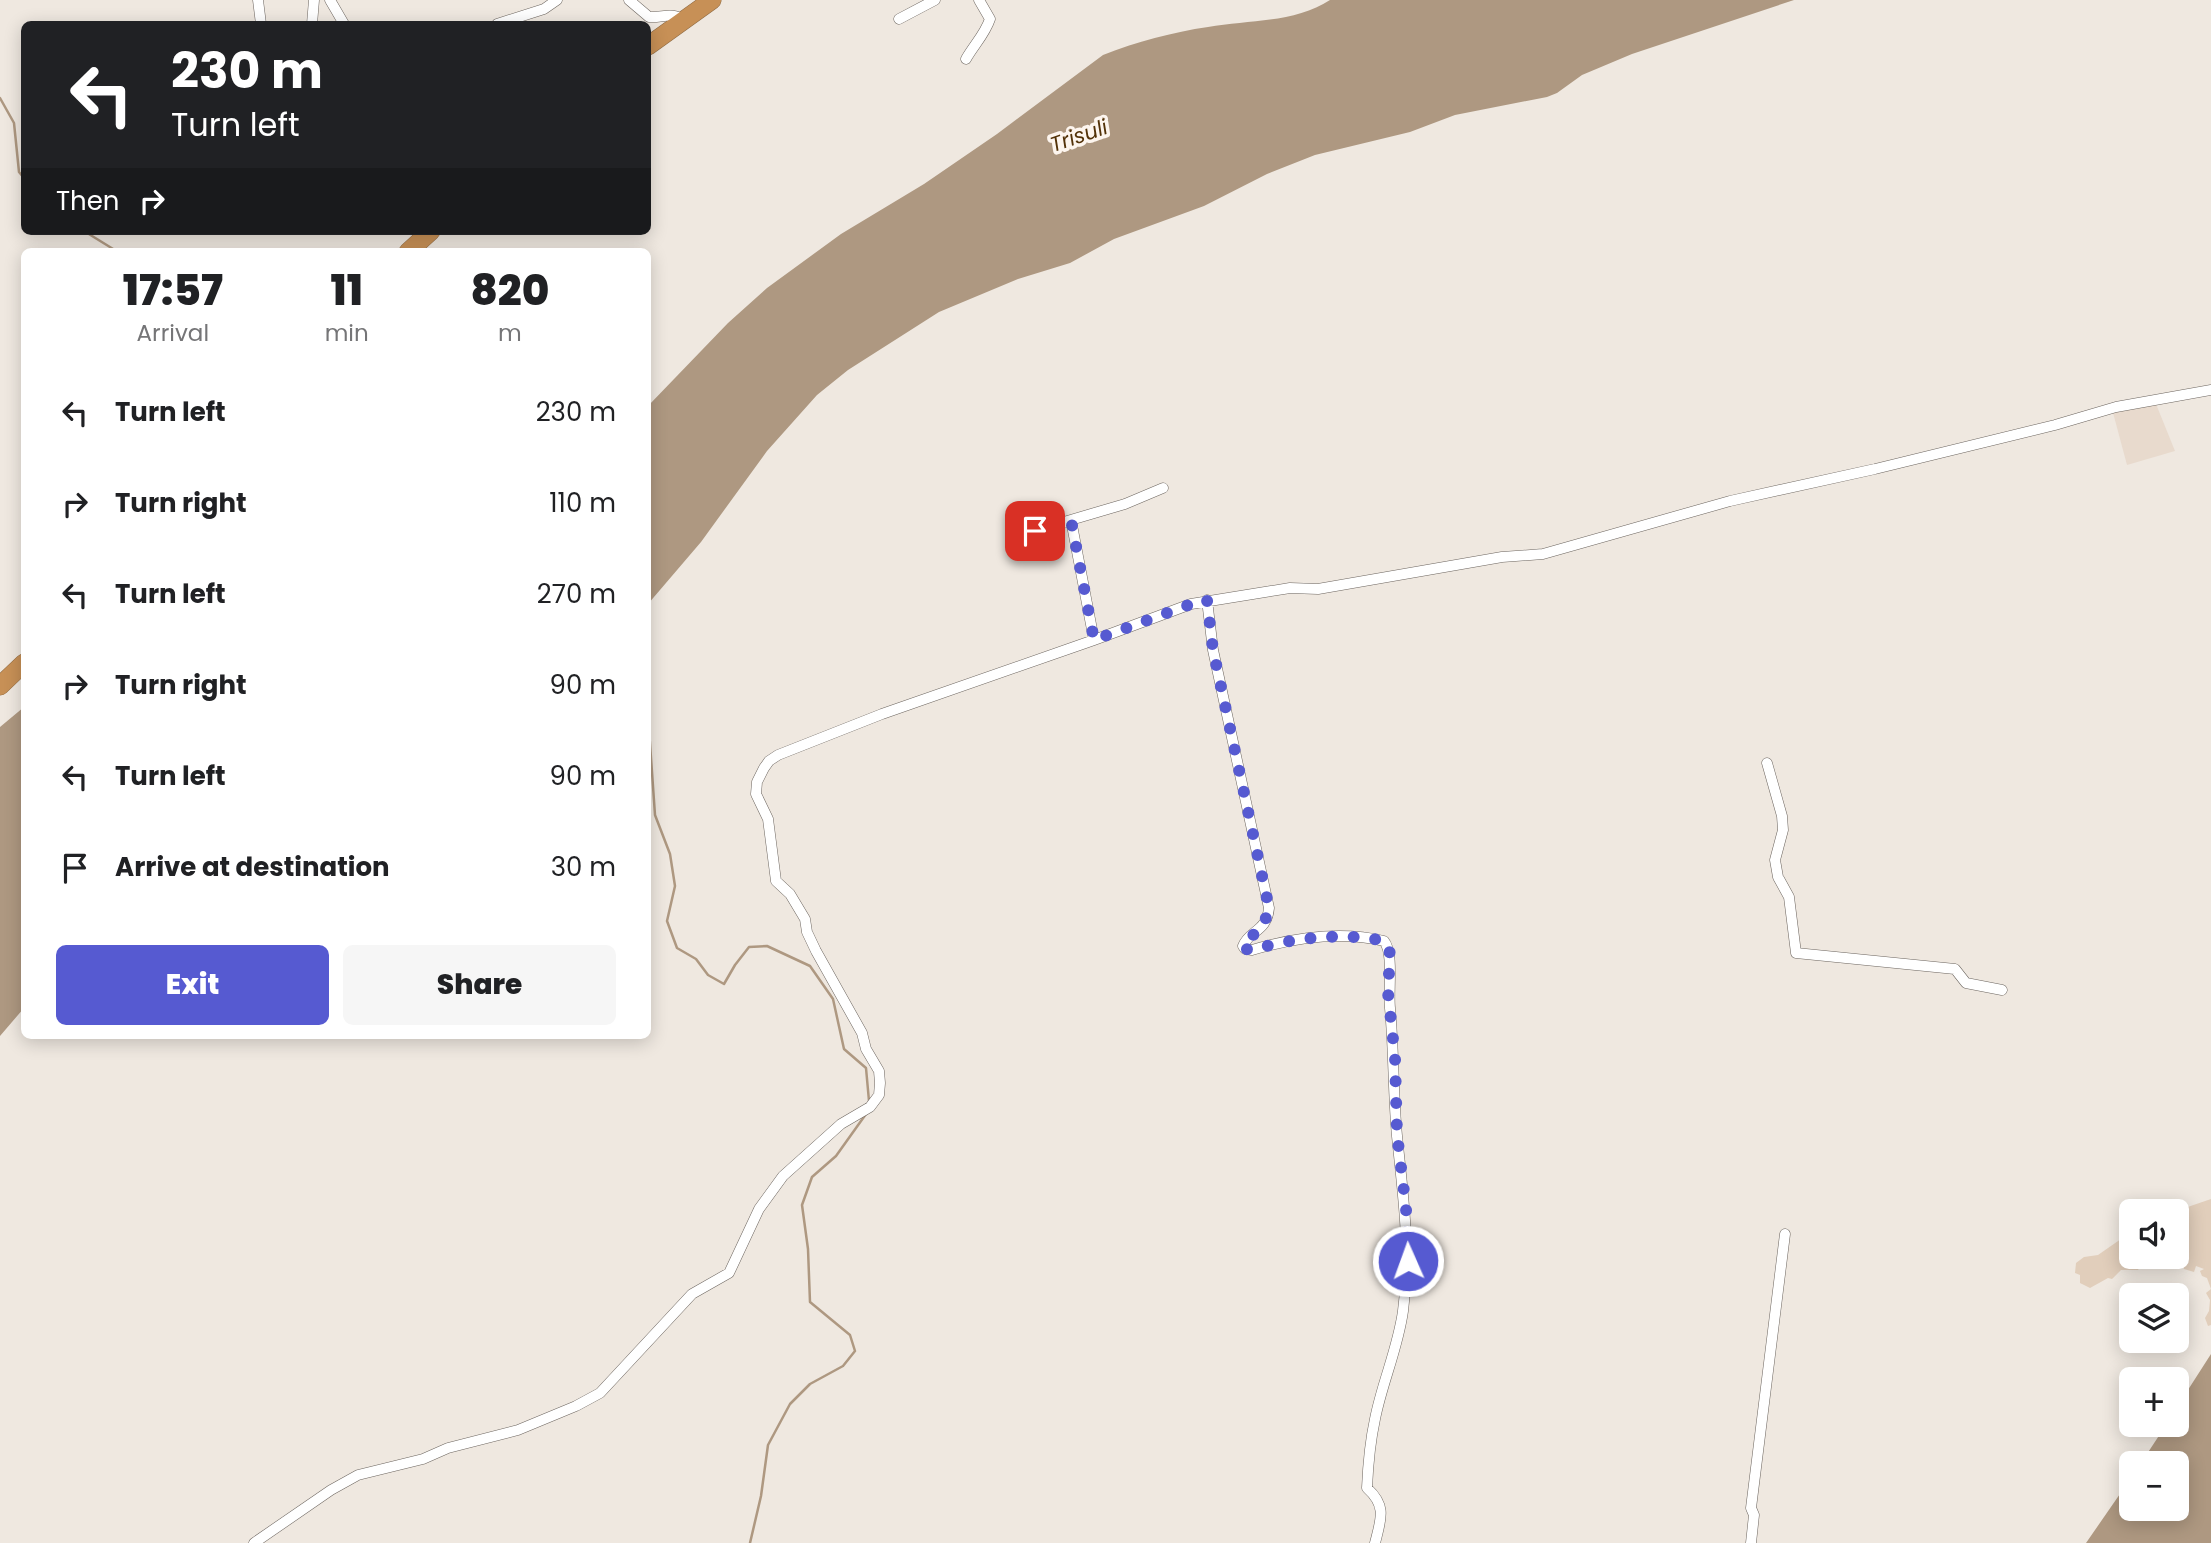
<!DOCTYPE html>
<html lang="en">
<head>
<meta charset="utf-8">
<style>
	body { margin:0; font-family:Poppins,sans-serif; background:#f6f6f6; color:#202124; height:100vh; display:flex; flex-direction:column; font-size:26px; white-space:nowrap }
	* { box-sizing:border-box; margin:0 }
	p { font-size:23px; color:#757577 }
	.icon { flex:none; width:38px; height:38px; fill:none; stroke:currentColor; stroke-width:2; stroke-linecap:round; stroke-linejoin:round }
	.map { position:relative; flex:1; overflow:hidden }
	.side { position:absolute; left:21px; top:248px; width:630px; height:791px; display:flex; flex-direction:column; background:#fff; border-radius:10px; box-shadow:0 4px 18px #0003 }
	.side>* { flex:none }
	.guide { position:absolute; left:21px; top:21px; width:630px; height:214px; border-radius:10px; box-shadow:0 4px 18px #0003; background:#202124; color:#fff; overflow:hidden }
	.buttons { position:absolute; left:2119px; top:1199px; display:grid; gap:14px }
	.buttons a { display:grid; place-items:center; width:70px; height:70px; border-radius:10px; background:#fff; box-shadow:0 4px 18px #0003; font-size:35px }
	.pin { position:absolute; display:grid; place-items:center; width:60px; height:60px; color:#fff; margin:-30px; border-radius:14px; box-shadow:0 4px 10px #0006 }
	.me { position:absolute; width:77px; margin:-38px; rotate:358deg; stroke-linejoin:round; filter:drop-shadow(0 0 5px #0008) }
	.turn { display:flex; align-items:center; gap:24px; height:147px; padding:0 35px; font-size:32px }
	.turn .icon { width:91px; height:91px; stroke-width:2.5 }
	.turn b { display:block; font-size:49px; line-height:60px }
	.then { display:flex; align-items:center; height:66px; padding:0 35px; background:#0003; gap:14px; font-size:26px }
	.eta { display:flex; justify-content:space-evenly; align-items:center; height:119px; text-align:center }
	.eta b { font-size:42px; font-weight:800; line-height:49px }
	.cta { display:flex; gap:14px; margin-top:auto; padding:14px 35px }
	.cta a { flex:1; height:80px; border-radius:10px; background:#565ad1; color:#fff; font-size:28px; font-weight:800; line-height:80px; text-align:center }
	.cta a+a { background:#f6f6f6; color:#202124 }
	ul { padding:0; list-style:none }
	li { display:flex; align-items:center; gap:21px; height:91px; padding:0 35px }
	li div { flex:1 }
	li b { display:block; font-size:26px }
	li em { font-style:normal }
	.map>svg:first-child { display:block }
	.built { fill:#e8dacd }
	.green { fill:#e1cebb }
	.water { fill:#ae9881 }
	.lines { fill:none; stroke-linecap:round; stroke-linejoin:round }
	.stream { stroke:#ae9881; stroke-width:2.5 }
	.street-casing { stroke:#6c655f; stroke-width:11 }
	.highway-casing { stroke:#8f6b44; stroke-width:19 }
	.street { stroke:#fff; stroke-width:10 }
	.highway { stroke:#c79056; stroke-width:18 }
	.route { stroke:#565ad1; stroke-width:12; stroke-dasharray:0 21.6 }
	.labels { text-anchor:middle; stroke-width:7; stroke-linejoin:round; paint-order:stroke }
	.water-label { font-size:21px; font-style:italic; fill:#533208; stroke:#fdf5ee }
</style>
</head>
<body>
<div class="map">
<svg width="2211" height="1543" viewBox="0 0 2211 1543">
	<rect width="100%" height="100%" fill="#efe8e0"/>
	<path class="built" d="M2154 399 2175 451 2127 465 2112 409Z"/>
	<path class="green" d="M2211 1199V1325L2208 1326 2205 1318 2209 1311 2210 1300 2206 1293 2211 1289 2207 1278 2202 1276 2200 1271 2204 1269 2196 1266 2194 1272 2184 1269 2181 1259 2177 1257 2176 1211Z
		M2131 1232 2132 1256 2156 1257 2152 1261 2145 1259 2138 1270H2121L2112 1279 2108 1278 2090 1288 2080 1283V1275L2075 1273 2076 1263 2084 1257 2098 1255Z"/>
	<path class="water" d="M1330 0H1794L1632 54 1582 75 1557 93 1547 97 1455 115 1410 132 1315 155 1267 174 1204 206 1114 239 1070 263 1018 279 939 312 848 370 817 395 767 451 701 542 648 604V406L728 323 767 288 841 234 924 184 997 134 1103 55C1136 42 1173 32 1208 27 1248 20 1295 23 1330 0Z
		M24 707V1008L0 1036V727Z
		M2211 1354V1543H2086L2131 1478 2132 1508H2177V1463H2141L2166 1425 2177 1424V1407Z"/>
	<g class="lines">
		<path class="stream" d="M0 98 14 123 19 172 24 178
			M84 231 118 252
			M648 715 655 815 670 854 675 886 667 921 677 948 696 959 708 975 724 984 735 965 749 947 767 946 810 966 833 999 844 1049 866 1068 869 1101
			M750 1543 761 1496 768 1445 790 1404 810 1384 843 1366 855 1351 850 1335 810 1302 808 1249 802 1205 812 1177 836 1156 866 1114"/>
		<defs>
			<path id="street" d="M258 0 261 24
				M330 0 344 24
				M629 0 649 17C664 18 672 11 684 21
				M899 19 935 0
				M312 24 314 0
				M497 24 544 9 557 0
				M966 59C974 45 985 34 990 19L979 0
				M1071 520 1094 640
				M1013 537 1125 504 1163 488
				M1207 600 1213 650 1269 908C1267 932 1249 930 1243 946L1245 949 1252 950C1293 938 1342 931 1384 941 1394 953 1388 991 1390 1008 1394 1051 1393 1094 1397 1136 1403 1195 1411 1252 1403 1311 1398 1348 1382 1383 1375 1419 1370 1442 1368 1465 1367 1488 1387 1506 1381 1519 1375 1543
				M1767 763 1782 816 1783 830 1775 860 1778 877 1789 897 1796 953 1955 969 1966 983 2002 990
				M254 1543 331 1490 358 1475 423 1459 448 1448 518 1430 576 1406 600 1393 692 1294 729 1273 759 1209 783 1176 841 1124 870 1107 879 1095 880 1083 879 1071 866 1049 862 1033 816 951 807 932 805 919 790 894 776 881 768 819 756 794 757 782 764 768 769 761 778 755 882 714 1094 640 1191 604 1290 588 1318 589 1502 557 1543 554 1730 501 1875 469 2055 425 2116 407 2211 390
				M1751 1543 1754 1515 1751 1508 1785 1234"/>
			<path id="highway" d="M648 46 712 0
				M408 252 431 231
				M0 686 24 663"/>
		</defs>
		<use href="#street" class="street-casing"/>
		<use href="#highway" class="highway-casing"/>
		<use href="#street" class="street"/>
		<use href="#highway" class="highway"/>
	</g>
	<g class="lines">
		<path class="route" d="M1035 531 1071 520 1094 640 1191 604 1207 600 1213 650 1269 908 1263 927 1243 943 1245 949 1252 950C1293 938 1342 932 1384 941L1390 953 1388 993 1395 1057 1397 1134 1406 1208 1408 1261"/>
	</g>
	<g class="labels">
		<g class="water-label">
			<text transform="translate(1079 136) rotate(-19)" y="7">Trisuli</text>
		</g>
	</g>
</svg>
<div class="buttons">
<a><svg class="icon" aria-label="sound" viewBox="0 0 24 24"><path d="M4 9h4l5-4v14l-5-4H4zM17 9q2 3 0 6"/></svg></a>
<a><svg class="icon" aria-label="layers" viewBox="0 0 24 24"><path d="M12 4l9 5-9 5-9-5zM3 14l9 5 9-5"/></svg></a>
<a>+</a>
<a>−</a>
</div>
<div class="pin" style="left:1035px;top:531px;background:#d93025"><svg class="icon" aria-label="arrive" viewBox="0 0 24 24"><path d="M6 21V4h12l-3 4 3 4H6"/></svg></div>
<svg class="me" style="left:1408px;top:1261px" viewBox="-20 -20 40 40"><circle r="17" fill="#565ad1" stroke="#fff" stroke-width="3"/><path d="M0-11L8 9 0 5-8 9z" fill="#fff"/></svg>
<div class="guide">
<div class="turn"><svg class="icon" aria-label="left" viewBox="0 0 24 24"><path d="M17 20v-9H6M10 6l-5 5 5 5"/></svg><div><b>230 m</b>Turn left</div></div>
<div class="then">Then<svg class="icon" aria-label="right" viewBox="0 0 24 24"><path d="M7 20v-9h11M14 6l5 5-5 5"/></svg></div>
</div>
<section class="side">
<div class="eta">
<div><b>17:57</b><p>Arrival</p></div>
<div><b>11</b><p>min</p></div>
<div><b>820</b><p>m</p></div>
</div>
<ul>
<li><svg class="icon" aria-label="left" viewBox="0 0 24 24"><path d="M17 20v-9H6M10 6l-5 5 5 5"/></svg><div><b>Turn left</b></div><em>230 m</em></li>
<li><svg class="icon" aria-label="right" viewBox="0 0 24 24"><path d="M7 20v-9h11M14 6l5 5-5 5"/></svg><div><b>Turn right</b></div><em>110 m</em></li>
<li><svg class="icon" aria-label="left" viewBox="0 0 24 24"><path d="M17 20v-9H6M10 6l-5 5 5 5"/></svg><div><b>Turn left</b></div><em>270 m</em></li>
<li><svg class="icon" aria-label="right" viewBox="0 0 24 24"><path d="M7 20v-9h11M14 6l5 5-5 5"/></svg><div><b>Turn right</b></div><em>90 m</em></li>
<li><svg class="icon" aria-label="left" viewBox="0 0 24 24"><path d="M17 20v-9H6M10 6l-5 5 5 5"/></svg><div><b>Turn left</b></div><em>90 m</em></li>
<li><svg class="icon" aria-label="arrive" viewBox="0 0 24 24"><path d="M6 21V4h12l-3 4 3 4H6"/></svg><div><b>Arrive at destination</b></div><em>30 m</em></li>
</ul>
<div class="cta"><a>Exit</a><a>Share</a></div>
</section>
</div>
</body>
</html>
